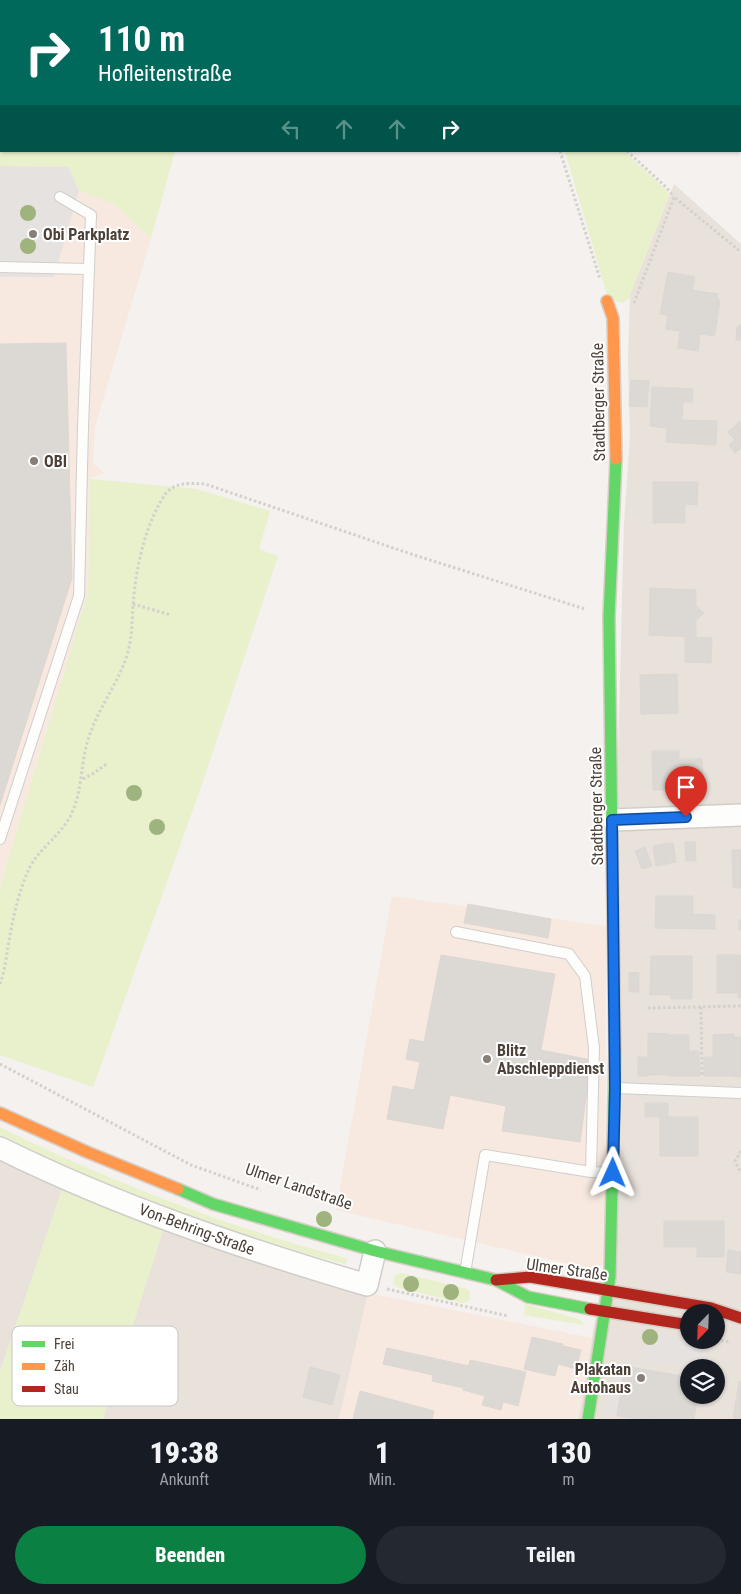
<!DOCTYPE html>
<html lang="de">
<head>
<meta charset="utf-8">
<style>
	body { margin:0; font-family:"Roboto Condensed",sans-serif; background:#242831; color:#f1f3f6; height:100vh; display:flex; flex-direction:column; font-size:19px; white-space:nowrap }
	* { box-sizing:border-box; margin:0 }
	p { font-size:16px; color:#9ea1a6 }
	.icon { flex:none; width:28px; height:28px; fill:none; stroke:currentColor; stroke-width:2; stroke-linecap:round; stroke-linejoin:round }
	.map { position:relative; height:1419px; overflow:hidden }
	.sheet { display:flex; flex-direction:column; background:#171b24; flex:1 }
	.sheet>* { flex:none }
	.hud { position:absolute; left:0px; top:0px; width:741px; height:152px; box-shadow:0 1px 4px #0004; background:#00695c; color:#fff; overflow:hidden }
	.needle { width:32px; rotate:203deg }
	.controls { position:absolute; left:680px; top:1304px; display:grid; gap:10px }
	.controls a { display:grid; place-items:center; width:45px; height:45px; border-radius:50%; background:#171b24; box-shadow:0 1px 4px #0004; font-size:25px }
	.pin { position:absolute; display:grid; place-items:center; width:42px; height:42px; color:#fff; margin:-51px -21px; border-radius:50% 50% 50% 0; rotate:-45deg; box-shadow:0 0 5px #0007 }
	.pin .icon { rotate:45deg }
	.me { position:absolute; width:55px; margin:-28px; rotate:1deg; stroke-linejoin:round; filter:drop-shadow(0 0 4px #0008) }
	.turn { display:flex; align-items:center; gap:18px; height:105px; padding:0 15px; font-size:22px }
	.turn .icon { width:65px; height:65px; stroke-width:2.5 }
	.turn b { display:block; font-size:35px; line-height:42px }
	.lanes { display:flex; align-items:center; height:48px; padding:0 15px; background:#0003; justify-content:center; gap:25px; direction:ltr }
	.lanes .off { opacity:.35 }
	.eta { display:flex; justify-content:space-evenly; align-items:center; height:85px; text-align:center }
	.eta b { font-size:30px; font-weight:800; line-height:35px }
	.button { display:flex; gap:10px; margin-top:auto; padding:10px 15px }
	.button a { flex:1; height:58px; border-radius:30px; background:#0b8043; color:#fff; font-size:20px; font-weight:800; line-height:58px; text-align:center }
	.button a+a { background:#242831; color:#f1f3f6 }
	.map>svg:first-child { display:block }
	.residential { fill:#e8e2db; fill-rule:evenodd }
	.commercial { fill:#f7e9e0 }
	.green { fill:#e8f0cc }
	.parking { fill:#e6e2df }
	.building { fill:#dcd8d3; stroke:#ddd7d3 }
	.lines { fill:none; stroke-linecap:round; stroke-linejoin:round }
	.lane-casing { stroke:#d1cdca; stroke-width:12 }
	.street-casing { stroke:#d1cdca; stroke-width:24 }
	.fast-casing { stroke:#d6cec5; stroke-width:14 }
	.slow-casing { stroke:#d6cec5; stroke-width:14 }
	.jam-casing { stroke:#d6cec5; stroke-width:14 }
	.path { stroke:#d4d0cc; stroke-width:3; stroke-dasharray:2.5 2.5; stroke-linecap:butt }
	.lane { stroke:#fdfdfc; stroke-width:10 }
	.street { stroke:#fdfdfc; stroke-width:21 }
	.fast { stroke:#63d668; stroke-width:11 }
	.slow { stroke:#ff974d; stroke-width:11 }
	.jam { stroke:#b3261e; stroke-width:11 }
	.tree { fill:#9eb37d }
	.route-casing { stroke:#114b97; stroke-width:12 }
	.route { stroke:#1a73e8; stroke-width:9 }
	.poi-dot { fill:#877e77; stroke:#fff; stroke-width:2 }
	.labels { text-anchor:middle; stroke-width:4; stroke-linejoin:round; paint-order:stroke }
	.poi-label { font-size:16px; font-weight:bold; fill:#4c4037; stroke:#fff; text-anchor:start }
	.street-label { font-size:16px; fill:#4c4037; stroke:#fff }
	.key { fill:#fff; stroke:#c9c6c3; stroke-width:1 }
	.key-label { font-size:14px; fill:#4c4037 }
</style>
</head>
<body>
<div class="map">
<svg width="741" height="1419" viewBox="0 0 741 1419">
	<rect width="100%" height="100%" fill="#f4f1ee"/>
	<path class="residential" d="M674 184 741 244V1419H578L605 1262 624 522 630 437 628 360 630 295ZM689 1312H716V1340H689ZM689 1368H716V1395H689Z
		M0 1155 64 1184 0 1372Z
		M164 1227 368 1293 339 1419H103Z"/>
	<path class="commercial" d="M0 166 79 191 115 205 151 238 95 427 93 463 104 473 90 479 88 592 0 887Z
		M392 896 606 926 605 1262 595 1270 336 1210Z
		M368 1293 592 1338 578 1419H339Z"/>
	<path class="green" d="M147 0H225L145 1Z
		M0 73H1V151H175L151 238 115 205 79 191 68 167 0 166Z
		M565 151H624L667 191 669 196 630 295 628 299 622 303 608 298Z
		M90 479 196 489 270 511 259 549 278 556 200 790 93 1087 0 1055V887L88 592Z
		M0 1127C108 1181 222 1225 338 1256L346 1259 347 1262 345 1264 341 1263C226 1234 116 1190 8 1142L0 1137Z
		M64 1184 164 1227 103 1419H0V1372Z
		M402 1273 467 1289 470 1292V1299L467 1302 462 1303 400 1288 394 1284V1279L397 1274Z
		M525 1304 579 1319 585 1325 524 1315Z"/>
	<path class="parking" d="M0 166 68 167 79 191 54 277H0Z
		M646 1332 707 1343 703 1367 689 1369 641 1360Z
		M614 1364 625 1366 617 1416 605 1414Z"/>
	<path class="building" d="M668 272 695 277 692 290 718 294 713 323 660 314Z
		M717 299 720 300 717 321 713 320Z
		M668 315 697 320 695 333 666 329Z
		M697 320 713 323V320L717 321 714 336 695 333Z
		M741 324V340H736L737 327Z
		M680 331 700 334 698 351 678 348Z
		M66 343 72 578 0 805V344Z
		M631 380 649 381 647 407 629 406Z
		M652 387 693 389 692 402H683L682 420 717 421 716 445 666 442 667 428 650 426Z
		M740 421 741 448 735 453 729 445 735 440 728 432Z
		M653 482H698L697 505 685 504V523H653Z
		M650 588 696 590V606L704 613 696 620V637L649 635Z
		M685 637 712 638 711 663 685 662Z
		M677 674 678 713 641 714 640 675Z
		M652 751H679V759H702L703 778H679V790H653Z
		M685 842H695L696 861H686Z
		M673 843 676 862 666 864 663 844Z
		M663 844 666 864 656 866 653 846Z
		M645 847 652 866 642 869 635 851Z
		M732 850H741V888H733Z
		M656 896H693V914L715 915V929L655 928Z
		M468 904 551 919 548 938 464 923Z
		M739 920H741V930H739Z
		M441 955 555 974 541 1050 591 1060 580 1142 502 1131 506 1106 450 1095 443 1129 387 1119 393 1086 414 1090 420 1062 406 1059 410 1039 424 1042Z
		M717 955H738V993H717Z
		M738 955H741V998H738Z
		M651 956H671V995H650Z
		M671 956H692V999H671Z
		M629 972 639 973V992H629Z
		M648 1033 669 1034V1075H648Z
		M734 1034V1076H713V1035Z
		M669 1035H689V1076H669Z
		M734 1037H741V1077H734Z
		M689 1051H699V1058L689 1059Z
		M638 1057H648V1076H638Z
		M704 1057H713V1076H704Z
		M699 1058 700 1076H689V1059Z
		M645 1103H668V1117H645Z
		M660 1117H698V1156H660Z
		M664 1221H724V1257H697V1247H664Z
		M728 1250 741 1252V1274L726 1272Z
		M532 1337 563 1344 555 1376 524 1369Z
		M563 1346 581 1350 576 1369 558 1364Z
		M387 1348 469 1366 464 1388 432 1381 433 1375 383 1364Z
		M470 1360 526 1372 518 1406 503 1402 501 1410 482 1405 485 1396 463 1390Z
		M625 1366 658 1372 650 1419H636L617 1416Z
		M310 1367 340 1375 332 1405 303 1397Z
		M658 1372 689 1377V1395H698L694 1419H650Z
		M739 1381 741 1382V1419H733Z
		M360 1391 434 1411 432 1419H353Z"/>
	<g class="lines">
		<defs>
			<path id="lane" d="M0 267 89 269
				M0 839 79 596 83 427 91 215 60 197
				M456 932 569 954 585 976 594 1048 591 1172 613 1173
				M616 1088 741 1093
				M465 1273 485 1155 591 1172"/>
			<path id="street" d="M613 820 741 815
				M0 1148C117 1206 242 1248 367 1285L375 1251"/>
			<path id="fast" d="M22 1 24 0
				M0 12 1 11
				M612 844 609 617 616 459
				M178 1189 213 1204 375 1251 496 1280 528 1297 590 1309
				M588 1419 610 1277 615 1052"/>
			<path id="slow" d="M0 56 1 55
				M607 301 613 318 616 459
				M612 844 615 1052
				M0 1113 87 1152 178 1189"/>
			<path id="jam" d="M110 1 112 0
				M496 1280 530 1277 711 1308 741 1318
				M590 1309 689 1325"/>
		</defs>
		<use href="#lane" class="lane-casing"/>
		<use href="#street" class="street-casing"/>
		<use href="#fast" class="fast-casing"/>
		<use href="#slow" class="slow-casing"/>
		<use href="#jam" class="jam-casing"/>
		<path class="path" d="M458 0 460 1
			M490 0V1
			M560 151 600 279
			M627 151 667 188 674 197
			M634 303 674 197 741 252
			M133 604 171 615
			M83 779 94 773 108 763
			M0 984C4 973 6 960 8 947 12 922 18 894 28 871 37 850 59 837 70 817 83 791 80 766 88 740 96 712 115 688 125 661 132 643 132 624 133 605 136 568 144 528 164 496 173 482 189 483 205 484L411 554 585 609
			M701 1007 702 1076
			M648 1008 741 1006
			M0 1064 191 1165 261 1190
			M741 1151 735 1161 741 1173
			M387 1289 508 1316
			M716 1340 731 1342"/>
		<use href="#lane" class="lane"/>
		<use href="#street" class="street"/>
		<use href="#fast" class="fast"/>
		<use href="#slow" class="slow"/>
		<use href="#jam" class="jam"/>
	</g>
	<g class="tree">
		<circle cx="28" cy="213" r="8"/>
		<circle cx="28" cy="246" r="8"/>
		<circle cx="134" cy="793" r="8"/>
		<circle cx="157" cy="827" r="8"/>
		<circle cx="324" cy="1219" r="8"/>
		<circle cx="411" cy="1284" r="8"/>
		<circle cx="451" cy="1292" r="8"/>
		<circle cx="650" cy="1337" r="8"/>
	</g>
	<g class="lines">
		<defs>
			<path id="route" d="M613 1173 615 1088 612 820 686 817"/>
		</defs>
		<use href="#route" class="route-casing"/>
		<use href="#route" class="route"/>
	</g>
	<g class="poi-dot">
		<circle cx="33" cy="234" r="5"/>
		<circle cx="34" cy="461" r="5"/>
		<circle cx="487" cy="1059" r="5"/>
		<circle cx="641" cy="1378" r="5"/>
	</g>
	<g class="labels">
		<g class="poi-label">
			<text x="43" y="240">Obi Parkplatz</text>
			<text x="44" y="467">OBI</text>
			<text x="497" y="1056">Blitz<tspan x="497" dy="18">Abschleppdienst</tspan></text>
			<text x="631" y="1375" text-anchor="end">Plakatan<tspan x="631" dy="18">Autohaus</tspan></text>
		</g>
		<g class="street-label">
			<text transform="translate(598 402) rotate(-91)" y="6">Stadtberger Straße</text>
			<text transform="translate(596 806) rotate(-91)" y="6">Stadtberger Straße</text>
			<text transform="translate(299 1186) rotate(19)" y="6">Ulmer Landstraße</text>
			<text transform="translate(197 1229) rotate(20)" y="6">Von-Behring-Straße</text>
			<text transform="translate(567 1269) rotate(8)" y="6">Ulmer Straße</text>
		</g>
	</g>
	<rect x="12" y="1326" width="166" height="80" rx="8" class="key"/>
	<rect x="22" y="1341" width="23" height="6" fill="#63d668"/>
	<rect x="22" y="1363" width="23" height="7" fill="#ff974d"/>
	<rect x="22" y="1386" width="23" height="6" fill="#b3261e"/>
	<g class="key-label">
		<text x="54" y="1349">Frei</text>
		<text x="54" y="1371">Zäh</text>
		<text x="54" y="1394">Stau</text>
	</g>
</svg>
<div class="controls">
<a><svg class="needle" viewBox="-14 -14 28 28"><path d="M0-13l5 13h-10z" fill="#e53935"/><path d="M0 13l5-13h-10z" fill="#9ea1a6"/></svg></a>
<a><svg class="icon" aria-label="layers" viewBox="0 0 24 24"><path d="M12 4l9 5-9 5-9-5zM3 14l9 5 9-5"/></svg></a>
</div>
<div class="pin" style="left:686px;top:817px;background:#d93025"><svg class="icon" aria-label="arrive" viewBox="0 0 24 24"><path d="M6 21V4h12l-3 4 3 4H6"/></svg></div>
<svg class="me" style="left:613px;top:1173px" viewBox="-20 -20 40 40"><path d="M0-17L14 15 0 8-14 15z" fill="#1a73e8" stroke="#fff" stroke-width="4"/></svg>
<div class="hud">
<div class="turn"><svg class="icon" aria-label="right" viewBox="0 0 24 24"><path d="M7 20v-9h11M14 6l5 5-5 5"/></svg><div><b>110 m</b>Hofleitenstraße</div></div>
<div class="lanes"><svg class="icon off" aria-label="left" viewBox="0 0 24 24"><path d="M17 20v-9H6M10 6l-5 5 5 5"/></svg><svg class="icon off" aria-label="ahead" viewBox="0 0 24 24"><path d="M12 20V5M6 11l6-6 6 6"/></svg><svg class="icon off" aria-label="ahead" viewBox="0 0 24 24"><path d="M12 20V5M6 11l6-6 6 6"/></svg><svg class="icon" aria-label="right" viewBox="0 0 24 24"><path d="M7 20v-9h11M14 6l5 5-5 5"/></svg></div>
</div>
</div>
<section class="sheet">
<div class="eta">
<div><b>19:38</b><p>Ankunft</p></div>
<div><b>1</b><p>Min.</p></div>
<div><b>130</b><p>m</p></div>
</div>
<div class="button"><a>Beenden</a><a>Teilen</a></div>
</section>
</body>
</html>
